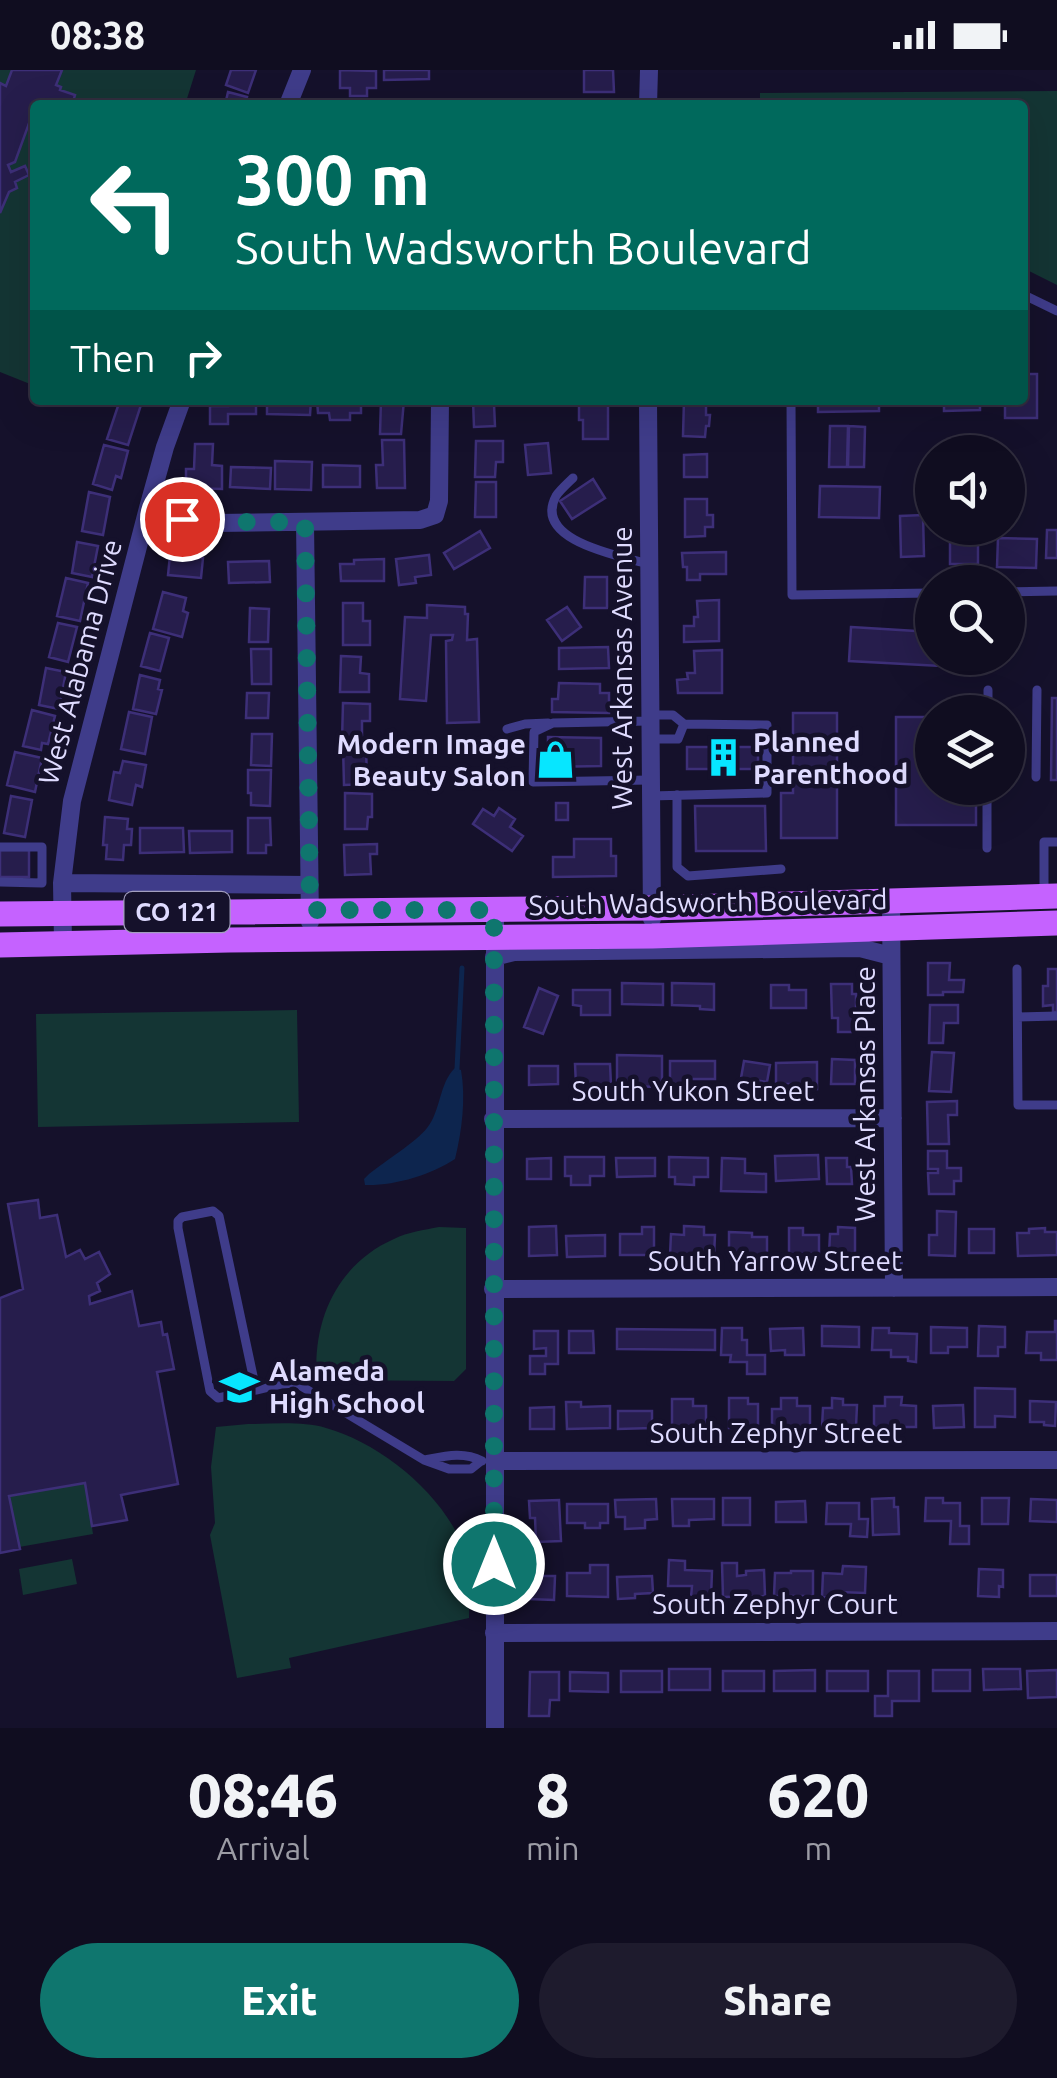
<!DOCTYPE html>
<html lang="en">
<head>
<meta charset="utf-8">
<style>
	body { margin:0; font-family:Ubuntu,sans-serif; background:#1e1b2d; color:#f1f3f6; height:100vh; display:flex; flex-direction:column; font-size:38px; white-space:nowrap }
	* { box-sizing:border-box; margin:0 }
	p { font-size:32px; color:#9c9ca5 }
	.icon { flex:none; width:55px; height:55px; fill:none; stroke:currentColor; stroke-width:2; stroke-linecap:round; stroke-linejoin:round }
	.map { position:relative; height:1658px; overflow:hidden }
	.side { display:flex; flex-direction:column; background:#100d20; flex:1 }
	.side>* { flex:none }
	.top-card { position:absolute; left:30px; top:30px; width:998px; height:305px; border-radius:10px; box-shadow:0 10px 40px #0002,0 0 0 2px #302d3e; background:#00695c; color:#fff; overflow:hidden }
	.tools { position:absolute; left:915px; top:365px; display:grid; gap:20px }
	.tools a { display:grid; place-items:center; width:110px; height:110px; border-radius:50%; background:#100d20; box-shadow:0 10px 40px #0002,0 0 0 2px #302d3e; font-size:50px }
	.pin { position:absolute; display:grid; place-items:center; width:85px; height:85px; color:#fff; margin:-42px; border:5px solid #fff; border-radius:50%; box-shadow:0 2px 10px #0007 }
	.me { position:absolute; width:110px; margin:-55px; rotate:0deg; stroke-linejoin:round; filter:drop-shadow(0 0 8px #0008) }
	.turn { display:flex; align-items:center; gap:35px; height:210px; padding:0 40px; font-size:45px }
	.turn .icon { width:130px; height:130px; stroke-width:2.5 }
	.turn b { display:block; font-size:70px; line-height:85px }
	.then { display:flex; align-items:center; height:95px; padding:0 40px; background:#0003; gap:20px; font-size:38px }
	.eta { display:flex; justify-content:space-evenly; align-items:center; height:170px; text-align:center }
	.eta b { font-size:60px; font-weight:800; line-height:70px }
	.cta { display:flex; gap:20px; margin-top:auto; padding:20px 40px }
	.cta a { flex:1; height:115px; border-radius:60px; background:#0f766e; color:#fff; font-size:40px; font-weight:800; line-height:115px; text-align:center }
	.cta a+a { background:#1e1b2d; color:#f1f3f6 }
	.status { display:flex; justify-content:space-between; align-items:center; height:70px; padding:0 50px; background:#100d20; direction:ltr }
	.status svg { height:28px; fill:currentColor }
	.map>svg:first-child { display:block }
	.green { fill:#143534 }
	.water { fill:#0d254e }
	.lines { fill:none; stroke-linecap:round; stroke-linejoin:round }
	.stream { stroke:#0d254e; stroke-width:5 }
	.building { fill:#261d4c; stroke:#3d2f78; stroke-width:2.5 }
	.service { stroke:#3f3c8a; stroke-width:9 }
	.minor { stroke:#3f3c8a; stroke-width:18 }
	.primary { stroke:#c562ff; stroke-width:25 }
	.route { stroke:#0f766e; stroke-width:18; stroke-dasharray:0 32.4 }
	.labels { text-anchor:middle; stroke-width:9; stroke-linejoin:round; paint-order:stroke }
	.shield { fill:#15112b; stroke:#a29ebf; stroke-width:2.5 }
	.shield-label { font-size:25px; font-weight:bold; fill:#dfdbff }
	.street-label { font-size:28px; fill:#dfdbff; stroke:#15112b }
	.poi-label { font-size:28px; font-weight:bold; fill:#dfdbff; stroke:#15112b; text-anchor:start }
</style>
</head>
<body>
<div class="status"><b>08:38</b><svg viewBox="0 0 49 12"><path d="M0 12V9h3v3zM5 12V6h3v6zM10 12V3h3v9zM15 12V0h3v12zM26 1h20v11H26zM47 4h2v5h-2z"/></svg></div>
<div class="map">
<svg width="1057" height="1658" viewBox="0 0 1057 1658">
	<rect width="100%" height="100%" fill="#15112b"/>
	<path class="green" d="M0 0H196L185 35H35V316L0 302Z
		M1057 21V215L1023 198 1022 35H760V23Z
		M297 940 299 1052 38 1057 36 944Z
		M439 1157 466 1158V1299L454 1311 317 1310C312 1251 337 1194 394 1169 408 1162 424 1160 439 1157Z
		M248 1354C274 1354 302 1351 326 1358 384 1374 454 1432 468 1493 471 1510 469 1530 469 1548L289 1588 291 1598 237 1608 210 1465 215 1453 211 1397 216 1357Z
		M85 1413 93 1464 19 1477 9 1426Z
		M72 1489 77 1514 23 1525 19 1499Z"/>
	<path class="water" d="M455 998 461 1000C466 1028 462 1061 455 1089 431 1105 394 1116 365 1115L364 1109 369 1104C384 1092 416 1072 427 1058 441 1041 439 1013 455 998Z"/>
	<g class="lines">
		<path class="stream" d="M457 999 462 898"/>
	</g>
	<path class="building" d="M12 0H62L56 15 61 17 60 20 75 25 72 35H35V46L32 45 15 92 8 95 11 102 25 96 29 105 15 112 17 118 9 122 0 143V13L6 16Z
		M231 0H256L248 23 226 15Z
		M340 0 376 1V18H367V26H350V18H340Z
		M384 0H429V9L384 10Z
		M584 0H613L614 22H584Z
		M228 22 247 27 245 35H225Z
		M1022 304H1037V348H1005V330H1022Z
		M120 330 141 335 128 375 107 369Z
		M228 330H256V344H228V354H210V336H228Z
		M267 330H311L310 345 267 344Z
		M317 330H361V343H350V350H330L329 343H318Z
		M381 330H404L401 364H380Z
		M473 330H505L506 334H494L495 356 474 357Z
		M579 330H608V369H583V350H579Z
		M684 330H706V345H710L709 356H706L705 367 683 366Z
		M818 330H879V341L818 342Z
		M944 330H980V340L944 341Z
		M830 356H848L847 397H829Z
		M849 356 865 357 864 397H848Z
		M382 370H404L405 418H377L376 395H383Z
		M476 371H503V392H496L495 407H475Z
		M548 373 551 403 528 405 525 375Z
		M195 374H213L212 395 222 396V419L186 418V399H194Z
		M104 375 128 381 121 408 116 406 112 420 93 414Z
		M707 384V407H684V385Z
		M275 391 312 392 311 420 275 419Z
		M323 395 360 396V417H323Z
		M231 397 271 398 270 419 230 417Z
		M593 409 605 428 572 449 560 431Z
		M476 412H496V447H475Z
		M820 416 880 417 879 448 819 447Z
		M89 422 110 427 103 465 82 461Z
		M685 429H707V445H713V457H705V466L685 467Z
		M923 445 924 486 901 487 900 446Z
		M950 458H978V494H950Z
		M1047 460H1057V488H1046Z
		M480 461 490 478 454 499 444 483Z
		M998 468 1037 469 1036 498 997 497Z
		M77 472 98 476 92 507 72 503Z
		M726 482V504H700V510H687V497H683L682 483Z
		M170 485 203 488 201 508 168 505Z
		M429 485 431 505 415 507 416 513 399 515 396 489Z
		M384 489V511H341L340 494H354V490Z
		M269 491 270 512 229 513 228 492Z
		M585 507H607V538H584Z
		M66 508 88 513 80 551 57 546Z
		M163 522 186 528 183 541 188 543 182 567 153 559Z
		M719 530V571L684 572V556H694V547H698L697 531Z
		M343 533H363V551H370V575H343Z
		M427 535 465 537V544H468L467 570 477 569 479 652 447 653 446 571 452 570 453 565H431L426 631 400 629 405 547 427 548Z
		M567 537 581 557 562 571 547 550Z
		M250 538 269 539 268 572H249Z
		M58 553 77 557 68 592 49 587Z
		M851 557 932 562V588H979L978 598 849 591Z
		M150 563 169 568 160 601 141 596Z
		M608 577 609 598 559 599V578Z
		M251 579H271V614H252Z
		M722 580V623H678L677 610 688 609 687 603H695L694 581Z
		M341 586 361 587 360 603 369 604V622H340Z
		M46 598 66 602 59 639 39 635Z
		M140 605 160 610 158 619 162 620 156 644 133 639Z
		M559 613 600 614V623H609V643L552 642V629H558Z
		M247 623H269L268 648H246Z
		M1052 628H1057V710H1051Z
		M343 633 370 634V651H362V671H342Z
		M32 640 55 646 48 674 42 673 41 680 23 676Z
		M129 642 152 647 145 684 121 679Z
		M793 643H837V768H781V723H793Z
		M896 647H932V718H976V755H896Z
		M252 664H272L271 696 251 695Z
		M548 667 601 668V696L548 697Z
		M343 675H366L367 714 344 715Z
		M687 677H758V699H687Z
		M15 682 42 688 35 722 7 715Z
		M123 691 146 695 142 717 136 715 132 735 109 730 114 702 120 703Z
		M248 700H271L270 736 251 735V723H248Z
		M345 723 372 724V747H368L367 759H345Z
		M11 726 32 730 25 767 4 763Z
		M556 733H568V750H556Z
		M695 736H765L766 781H696Z
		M499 738 515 749 510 757 523 766 512 781 473 754 483 739 494 746Z
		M105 747 128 749 127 759H132L131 775H124L123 790 106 789 107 775H103Z
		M248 748H270L271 775H266V783H248Z
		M140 758H183L184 782 140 783Z
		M189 761H232V782L190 783Z
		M574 769H611V786H616V806L553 807V787H574Z
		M377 774V784H370L371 804 345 805 344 775Z
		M0 780H29V807H0Z
		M928 893H950L949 910H964L963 922H943V925H928Z
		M1048 899H1057V942H1053V935L1043 936V916H1048Z
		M622 913 663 914V935L622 934Z
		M672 913 714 914V940L700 939V936L672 935Z
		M831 914H852V924H856V962H838V948H832Z
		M771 915H789V920H806V938H771Z
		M539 918 558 926 543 964 524 957Z
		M573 920H610V945H581V936L573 935Z
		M930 935H958V953H944L943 973H929Z
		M932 982 954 983 951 1022 929 1021Z
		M617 985 662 986V1017L617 1016Z
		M832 989 855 990V1014H831Z
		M670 991H715V1009H687V1015L670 1014Z
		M744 991 770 995 767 1012 741 1008Z
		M817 992V1019L803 1020 802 1014H776V993Z
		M575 994H610L611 1015H576Z
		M529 996H558V1014L529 1015Z
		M957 1031V1045H948L949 1074H928L927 1032Z
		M928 1081H947V1098H961V1111H954V1124H929L928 1103H938V1099H928Z
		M818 1085 819 1109 776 1111 775 1086Z
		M565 1087H604V1106H590V1115H571V1106H565Z
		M669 1087 708 1088V1107H694V1115L675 1114V1107H669Z
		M551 1088V1109H527V1089Z
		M616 1088H655V1106L617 1107Z
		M722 1088 745 1089V1103L766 1104V1122L721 1121Z
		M826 1088H847V1097H851L852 1114H827Z
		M38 1130 40 1148 57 1145 66 1187 80 1180 85 1189 99 1182 110 1204 97 1213 100 1221 89 1226 90 1234 132 1221 139 1256 161 1252 163 1265 167 1264 174 1299 157 1302 178 1414 121 1425 127 1450 92 1456 85 1413 9 1426 20 1479 0 1483V1228L23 1219 8 1134Z
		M937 1141 956 1142 955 1186 929 1185V1165H937Z
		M556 1156 557 1185 529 1186V1157Z
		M684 1156 704 1157V1165H715L714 1186 670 1185 671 1164 684 1165Z
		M642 1157H654V1185H620V1164H642Z
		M838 1157 855 1158V1186L829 1185 830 1164H838Z
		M789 1158H803V1165H819V1184H789Z
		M1045 1158V1162H1057V1185L1018 1186 1017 1163H1029V1159Z
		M969 1159H994V1183H969Z
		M729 1162 752 1163V1167H767V1186L729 1185Z
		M605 1165V1186L567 1187 566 1166Z
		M1055 1251H1057V1290H1041V1283H1026L1027 1262H1055Z
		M822 1256 859 1257V1277L822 1276Z
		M979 1256 1005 1257V1277H998V1286H978Z
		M931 1257 967 1258V1277H948V1283H931Z
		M722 1258H742V1270H747V1285H765V1304H747V1292H730L731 1285H721Z
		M803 1258 804 1285H785V1280L771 1281 770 1259Z
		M873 1258H889V1263L917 1264 916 1292 908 1291V1287H891V1280H872Z
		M617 1259 715 1260V1280L617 1279Z
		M534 1261H558V1294H545V1304H530V1286H546V1278L534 1279Z
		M569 1261H593L594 1283H569Z
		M975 1318 1015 1319V1347L995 1346V1357H975Z
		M885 1327H902L901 1335 916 1336V1357H874V1336H885Z
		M729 1328H748V1334H758V1357L729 1358Z
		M781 1328H797V1336H810V1357H772V1339H781Z
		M832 1328 843 1329V1335H857L856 1357H822L823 1338H832Z
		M672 1329H693V1336H706V1358H672Z
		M1030 1331 1056 1332 1055 1356 1044 1355V1352H1030Z
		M566 1332H581V1337L610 1336V1358L567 1359Z
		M963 1335 964 1357 934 1358 933 1336Z
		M554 1337V1359H530V1338Z
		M618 1341H652V1358L618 1359Z
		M723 1428H750V1455H723Z
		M894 1428V1437H898L899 1464 873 1465 872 1429Z
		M926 1428H943V1433H960V1456H969V1474H950L951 1451H925Z
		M982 1428H1009L1008 1454H982Z
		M656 1429 657 1449 645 1450V1458L625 1459V1447H616L615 1430Z
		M672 1429H714V1449L689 1450V1456H673Z
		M1031 1429 1057 1430V1452L1030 1451Z
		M559 1430 561 1471 536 1472 535 1448H530L529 1431Z
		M805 1431 806 1452H776V1432Z
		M827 1433H859V1449H868L867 1467 850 1466 851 1454H826Z
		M567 1434H608V1453H600V1458H585V1453H567Z
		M669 1490 685 1491V1500L712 1501 711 1528 691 1527 692 1516H668Z
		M722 1493H737V1506L746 1505V1501L764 1500 765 1526 723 1527Z
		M590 1495H608V1527L567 1526V1503H590Z
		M843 1496 866 1497 865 1523 840 1522V1528L822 1527 823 1503 842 1504Z
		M979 1499 1003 1500V1517L999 1516V1527L978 1526Z
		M791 1501H813V1526H774L775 1503H791Z
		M1030 1505H1057V1526H1030Z
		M530 1506H555L554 1530 529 1529Z
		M652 1506 653 1523 635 1524V1528L618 1529 617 1507Z
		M669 1599H710V1620H669Z
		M983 1599H1020L1021 1619 984 1620Z
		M815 1600V1621H774V1601Z
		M933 1600H970V1621H933Z
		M1057 1600V1627L1028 1628 1027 1601Z
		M621 1601H662V1622H621Z
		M723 1601H764V1621H723Z
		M827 1601H868V1621H827Z
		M888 1601H919V1631H892V1646H875V1626H888Z
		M530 1602H559V1630H550L549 1646H529Z
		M570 1602 608 1603V1622L570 1621Z"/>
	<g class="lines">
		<path class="service" d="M1022 224 1057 241
			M791 330 792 525 932 523
			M573 408C568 413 560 420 556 426 532 471 621 486 648 494
			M1008 522 1057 521
			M988 642V620
			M650 645H673L684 654
			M649 651 553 653 534 662 533 712 650 710
			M507 659 525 654 548 653
			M1036 707 1037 620
			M677 725V797L688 806 781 799
			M651 726 767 723V655L684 654 678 669H652
			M0 777H42V813L0 812
			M987 778V718
			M1044 826V772H1057
			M1017 899 1018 1035H1057
			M1018 947 1057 946
			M256 1320 218 1328 210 1321 178 1158V1151L182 1147 213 1141 219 1146 256 1320 281 1314 296 1313 424 1390 449 1399H471L481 1391
			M425 1390C445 1386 463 1381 482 1391"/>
		<path class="minor" d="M288 35 302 0
			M648 35 649 0
			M648 330 652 849
			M148 438 182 449 216 453 420 450 435 445 439 431 440 330
			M305 452 310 852
			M62 813 309 815
			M891 830 894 1218
			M495 840V1658
			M63 873 62 813 72 731 148 438 165 377 182 330
			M494 887 514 882 860 878 891 886
			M493 1049 893 1048
			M493 1219 1057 1217
			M495 1391 1057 1390
			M494 1563 1057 1561"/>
		<path class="primary" d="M0 844 652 838 1057 826
			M0 875 229 870 652 866 1057 853"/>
	</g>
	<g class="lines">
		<path class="route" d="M182 449 216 452H305L310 840H494V1494"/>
	</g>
	<defs>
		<symbol id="building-bare" viewBox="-9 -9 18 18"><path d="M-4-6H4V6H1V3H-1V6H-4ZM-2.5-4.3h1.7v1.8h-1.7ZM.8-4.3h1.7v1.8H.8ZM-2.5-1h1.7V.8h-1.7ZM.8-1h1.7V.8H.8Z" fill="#07e6ff" stroke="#15112b" stroke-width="2.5" paint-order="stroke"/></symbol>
		<symbol id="shop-bare" viewBox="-9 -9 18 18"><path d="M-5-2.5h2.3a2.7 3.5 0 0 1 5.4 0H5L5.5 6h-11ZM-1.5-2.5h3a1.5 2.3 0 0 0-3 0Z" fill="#07e6ff" stroke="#15112b" stroke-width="2.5" paint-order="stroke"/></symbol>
		<symbol id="school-bare" viewBox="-9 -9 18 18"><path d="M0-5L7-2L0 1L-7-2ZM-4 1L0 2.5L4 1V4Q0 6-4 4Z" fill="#07e6ff" stroke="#15112b" stroke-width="2.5" paint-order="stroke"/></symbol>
	</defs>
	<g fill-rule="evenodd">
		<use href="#building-bare" x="696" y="660" width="55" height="55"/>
		<use href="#shop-bare" x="528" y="662" width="55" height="55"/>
		<use href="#school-bare" x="212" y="1290" width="55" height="55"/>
	</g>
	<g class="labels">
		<rect class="shield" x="124.5" y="822" width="105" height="40" rx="8"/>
		<g class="shield-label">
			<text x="177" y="851">CO 121</text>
		</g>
		<g class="street-label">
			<text transform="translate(80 592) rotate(-75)" y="10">West Alabama Drive</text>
			<text transform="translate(622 598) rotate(-90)" y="10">West Arkansas Avenue</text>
			<text transform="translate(708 832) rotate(-1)" y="10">South Wadsworth Boulevard</text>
			<text x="693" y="1031">South Yukon Street</text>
			<text transform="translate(865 1024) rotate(-90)" y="10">West Arkansas Place</text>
			<text x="775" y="1201">South Yarrow Street</text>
			<text x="776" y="1373">South Zephyr Street</text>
			<text x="775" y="1544">South Zephyr Court</text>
		</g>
		<g class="poi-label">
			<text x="753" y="682">Planned<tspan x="753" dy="32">Parenthood</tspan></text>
			<text x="526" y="684" text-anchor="end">Modern Image<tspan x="526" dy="32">Beauty Salon</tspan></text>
			<text x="269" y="1311">Alameda<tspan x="269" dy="32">High School</tspan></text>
		</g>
	</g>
</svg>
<div class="tools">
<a><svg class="icon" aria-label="sound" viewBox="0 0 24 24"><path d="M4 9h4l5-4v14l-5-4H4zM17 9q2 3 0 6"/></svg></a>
<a><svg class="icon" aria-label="search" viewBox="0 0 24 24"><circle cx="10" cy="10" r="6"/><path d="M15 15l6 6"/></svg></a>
<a><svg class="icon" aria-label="layers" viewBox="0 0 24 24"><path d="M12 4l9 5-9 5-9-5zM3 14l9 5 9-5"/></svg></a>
</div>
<div class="pin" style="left:182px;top:449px;background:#d93025"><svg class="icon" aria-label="arrive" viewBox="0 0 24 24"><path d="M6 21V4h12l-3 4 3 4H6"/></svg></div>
<svg class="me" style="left:494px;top:1494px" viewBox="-20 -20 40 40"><circle r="17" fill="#0f766e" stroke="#fff" stroke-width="3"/><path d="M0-11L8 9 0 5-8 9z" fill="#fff"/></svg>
<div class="top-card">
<div class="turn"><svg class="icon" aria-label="left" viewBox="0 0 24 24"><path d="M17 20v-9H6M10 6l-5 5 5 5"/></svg><div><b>300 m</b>South Wadsworth Boulevard</div></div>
<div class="then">Then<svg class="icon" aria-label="right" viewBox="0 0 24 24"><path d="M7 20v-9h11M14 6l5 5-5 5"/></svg></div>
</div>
</div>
<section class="side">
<div class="eta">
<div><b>08:46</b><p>Arrival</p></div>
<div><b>8</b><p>min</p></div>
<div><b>620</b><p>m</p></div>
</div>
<div class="cta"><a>Exit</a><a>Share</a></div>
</section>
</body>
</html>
